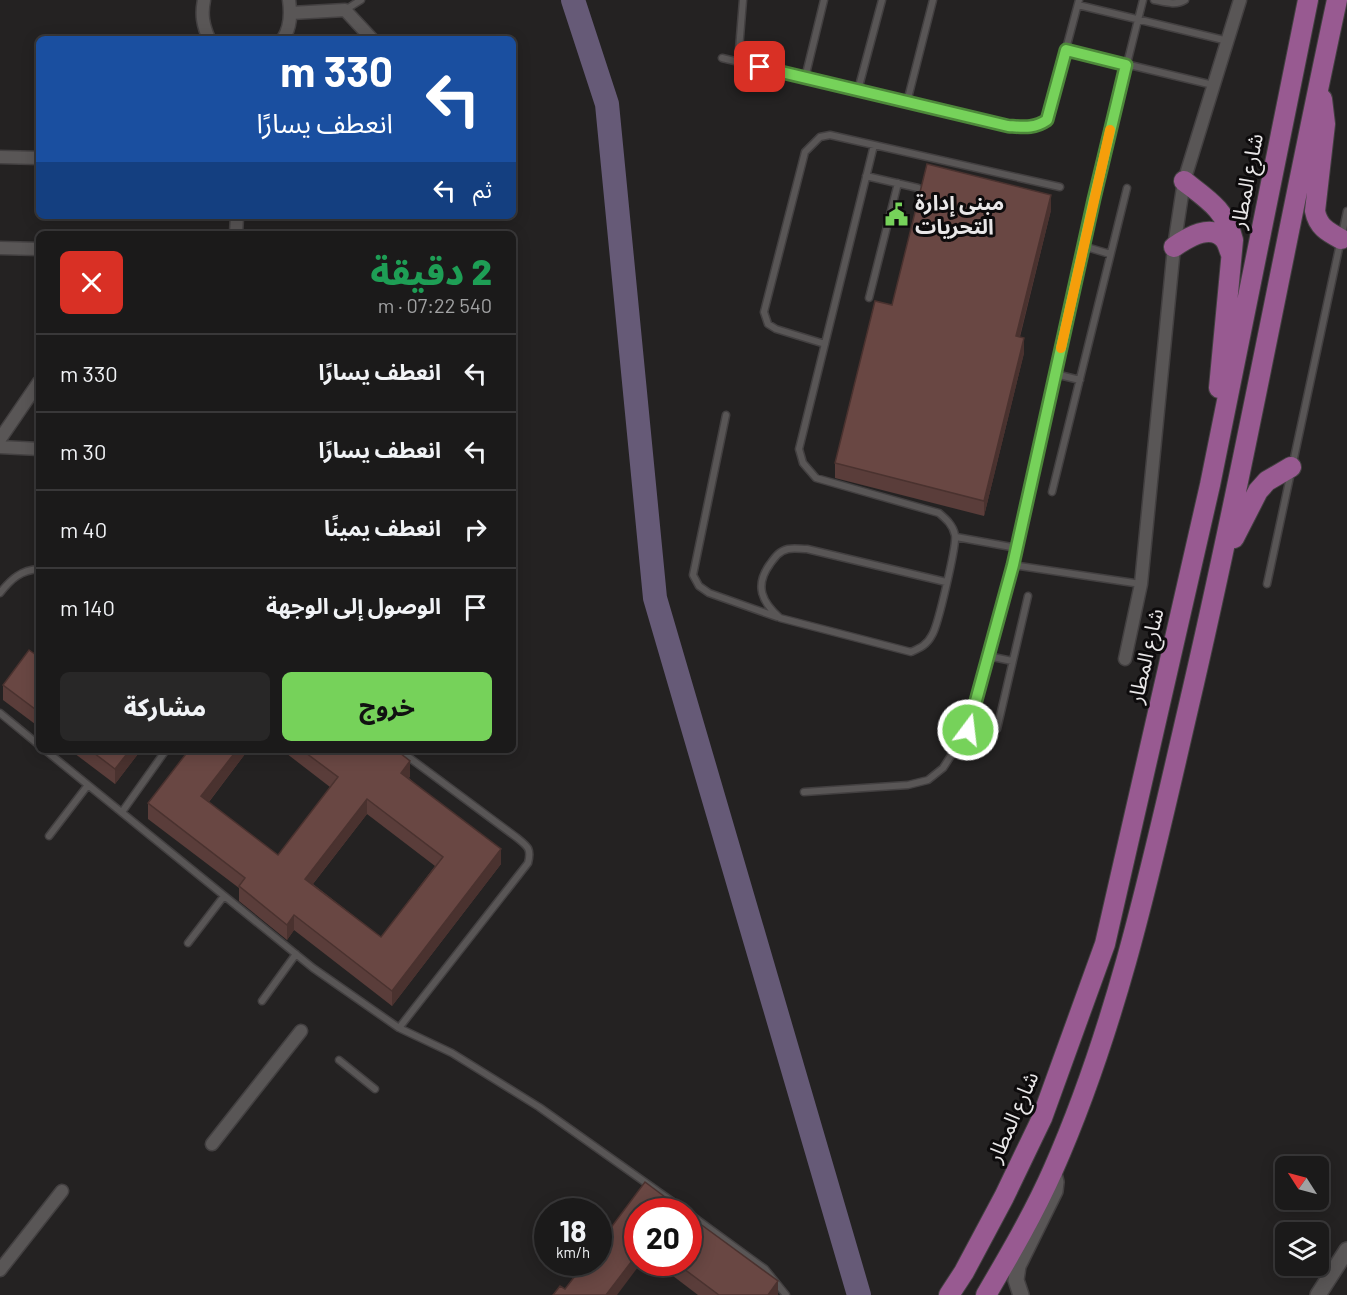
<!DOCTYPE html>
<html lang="ar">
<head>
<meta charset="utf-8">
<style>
	body { margin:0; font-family:Barlow,"Noto Sans Arabic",sans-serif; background:#282727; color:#f1f3f6; direction:rtl; height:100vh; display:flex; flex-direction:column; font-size:22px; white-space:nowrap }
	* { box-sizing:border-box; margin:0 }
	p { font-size:20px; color:#a0a1a2 }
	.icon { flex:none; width:33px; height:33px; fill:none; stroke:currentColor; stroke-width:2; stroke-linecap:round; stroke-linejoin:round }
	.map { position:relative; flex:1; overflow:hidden; direction:ltr }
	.side { position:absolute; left:36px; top:231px; width:480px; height:522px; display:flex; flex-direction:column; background:#1b1a1a; border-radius:9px; box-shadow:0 3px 15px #0003,0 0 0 2px #393839; direction:rtl }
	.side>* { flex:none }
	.banner { position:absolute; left:36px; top:36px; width:480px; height:183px; border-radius:9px; box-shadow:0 3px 15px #0003,0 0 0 2px #393839; direction:rtl; background:#1a4fa0; color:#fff; overflow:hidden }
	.needle { width:39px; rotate:306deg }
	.controls { position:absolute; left:1275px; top:1156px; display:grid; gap:12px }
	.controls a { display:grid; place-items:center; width:54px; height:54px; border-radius:9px; background:#1b1a1a; box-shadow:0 3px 15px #0003,0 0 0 2px #393839; font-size:30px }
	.speed { position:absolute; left:534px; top:1198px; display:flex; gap:12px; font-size:30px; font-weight:700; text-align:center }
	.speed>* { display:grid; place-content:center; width:78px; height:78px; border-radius:50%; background:#1b1a1a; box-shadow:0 3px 15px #0003,0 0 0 2px #393839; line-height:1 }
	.speed small { font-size:15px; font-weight:400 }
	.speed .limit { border:9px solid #d22; background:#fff; color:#111 }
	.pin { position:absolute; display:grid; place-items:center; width:51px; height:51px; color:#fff; margin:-26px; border-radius:12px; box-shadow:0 3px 9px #0006 }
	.me { position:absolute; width:66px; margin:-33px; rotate:15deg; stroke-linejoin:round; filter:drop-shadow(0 0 4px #0008) }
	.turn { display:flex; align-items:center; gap:21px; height:126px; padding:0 24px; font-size:27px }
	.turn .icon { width:78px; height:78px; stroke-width:2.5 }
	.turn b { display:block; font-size:42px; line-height:51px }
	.then { display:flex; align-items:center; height:57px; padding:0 24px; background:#0003; gap:12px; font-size:22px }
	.round { display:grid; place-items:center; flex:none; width:63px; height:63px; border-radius:9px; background:#282727 }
	.overview { display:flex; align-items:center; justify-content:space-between; height:102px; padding:0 24px }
	h1 { font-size:36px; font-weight:800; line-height:45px; color:#1e9e55 }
	.primary-button { display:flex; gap:12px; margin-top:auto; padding:12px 24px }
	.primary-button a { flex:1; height:69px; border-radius:9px; background:#76d25a; color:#111; font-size:24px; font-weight:800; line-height:69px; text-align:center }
	.primary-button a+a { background:#282727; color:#f1f3f6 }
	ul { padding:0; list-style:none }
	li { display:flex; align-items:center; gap:18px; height:78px; padding:0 24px; border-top:2px solid #393839 }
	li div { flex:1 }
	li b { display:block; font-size:22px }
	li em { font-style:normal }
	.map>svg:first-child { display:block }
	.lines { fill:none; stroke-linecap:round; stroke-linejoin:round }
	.river { stroke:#665a77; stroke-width:24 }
	.service-casing { stroke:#434041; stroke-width:9 }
	.minor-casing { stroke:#434041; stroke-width:15 }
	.tertiary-casing { stroke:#434041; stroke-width:18 }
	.primary-casing { stroke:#434041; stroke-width:22 }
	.service { stroke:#595656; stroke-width:6 }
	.minor { stroke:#595656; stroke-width:12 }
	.tertiary { stroke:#595656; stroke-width:15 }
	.primary { stroke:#985a91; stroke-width:20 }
	.wall { fill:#5a3d3a; fill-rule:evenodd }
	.shaded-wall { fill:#4a322f }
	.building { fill:#694743; stroke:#4a322f; stroke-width:1.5; fill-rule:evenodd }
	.route-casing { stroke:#4d883a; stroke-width:15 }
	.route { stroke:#76d25a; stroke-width:10 }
	.slow { stroke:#f59e0b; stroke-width:10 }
	.labels { text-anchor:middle; stroke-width:6; stroke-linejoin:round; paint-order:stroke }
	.street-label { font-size:21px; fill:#e9e7e8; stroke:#0d0b0c }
	.poi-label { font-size:21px; font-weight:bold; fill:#e9e7e8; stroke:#0d0b0c; text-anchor:start }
</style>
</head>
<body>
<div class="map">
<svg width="1347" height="1295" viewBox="0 0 1347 1295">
	<rect width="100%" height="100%" fill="#242222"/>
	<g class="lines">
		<path class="river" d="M573 0 607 104 655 598 859 1295"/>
		<defs>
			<path id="service" d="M1154 0C1164 2 1176 6 1185 0
				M1078 5 1228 41
				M345 10 361 0
				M1067 50 1213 85
				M722 58 1008 126H1038L1047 120 1079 0
				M738 62 743 0
				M805 78 824 0
				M858 90 882 0
				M907 102 933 0
				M874 145 799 449 803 463 816 478 939 513C946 519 953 525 955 535 957 544 938 626 932 635 927 645 920 648 911 652L780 618C762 602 754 586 770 564 775 557 779 551 788 549 794 548 801 549 807 549L946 582
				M866 176 918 188
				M1083 246 1110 254
				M869 298 898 183
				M825 344 776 329 768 324 764 312 805 152 820 137 830 135 1060 187
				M1055 374 1080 380
				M726 415 693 575 699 586 709 593 777 617
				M1052 492 1127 188
				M956 537 1017 548
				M1013 565 1141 584
				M1267 584 1347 211
				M0 593C11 579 21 570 39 569
				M988 656 1012 661
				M0 713 39 745
				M997 729 1028 596
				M45 750 313 968 399 1028 452 1053 539 1107 687 1212
				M399 750 516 837C527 846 532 848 528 863L399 1028
				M804 792 908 785 928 780 943 768 967 731 1013 565 1093 199 1143 0
				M122 812 166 750
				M49 836 88 785
				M188 943 224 896
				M262 1001 296 954
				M339 1060 375 1089
				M688 1213 765 1269 786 1295"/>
			<path id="minor" d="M204 0C201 15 203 25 209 39
				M291 13 345 10 372 39
				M283 39C291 27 291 14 289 0
				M0 157 39 158
				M236 234 237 216
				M0 248 39 249
				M0 439 39 382
				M0 447 39 449
				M1125 659 1141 584 1174 247 1184 181 1240 0
				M212 1144 301 1031
				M0 1270 62 1191"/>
			<path id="tertiary" d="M1021 1295 1016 1280 1018 1266 1055 1191 1056 1182 1053 1170
				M1318 1295 1347 1250"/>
			<path id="primary" d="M1322 99 1325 124 1315 211C1318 227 1328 232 1341 239
				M1184 181C1207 199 1226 210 1233 240L1219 388
				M1174 247C1187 238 1212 222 1225 240 1228 244 1229 250 1231 254
				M1234 538 1258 491 1267 481 1291 467
				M949 1295 964 1272 1004 1197 1042 1118 1105 944 1210 485 1308 0
				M986 1295C1010 1254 1034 1213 1053 1170 1118 1023 1152 864 1188 709 1243 474 1286 236 1337 0"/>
		</defs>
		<use href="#service" class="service-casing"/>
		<use href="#minor" class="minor-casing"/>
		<use href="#tertiary" class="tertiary-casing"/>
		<use href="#primary" class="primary-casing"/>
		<use href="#service" class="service"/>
		<use href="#minor" class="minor"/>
		<use href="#tertiary" class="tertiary"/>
		<use href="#primary" class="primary"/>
	</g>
	<path class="wall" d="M1051 210 1020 337 1024 353 984 516 835 478V463Z
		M39 657V727L3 700V685Z
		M70 750H141L115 784Z
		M189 750H248L209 802 278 855 330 787 282 750H396L410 776 409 778 501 864 392 1006 294 930 287 940 239 901V888L148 819V803ZM367 814 435 866 381 937 313 884Z
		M656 1263H688L778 1295H698Z"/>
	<path class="shaded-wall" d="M1051 195V210L1016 351V336Z
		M1024 338V353L984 516V501Z
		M130 750H141L115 784V769Z
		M237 750H248L201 812V796Z
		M410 761V776L401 788V773Z
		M367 799V814L305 894V879Z
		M501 849V864L392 1006V991Z
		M294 915V930L287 940V925Z
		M638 1253V1263H641L617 1295H606Z
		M778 1281V1295H768Z"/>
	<path class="building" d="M927 164 1051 195 1016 336 1024 338 984 501 835 463 875 301 892 305Z
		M29 650 39 657V712L3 685Z
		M90 750H130L115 769Z
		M189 750H237L201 796 278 855 338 777 302 750H396L410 761 401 773 501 849 392 991 294 915 287 925 239 886 245 878 148 803ZM367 799 443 857 381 937 305 879Z
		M645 1182 685 1212H638V1253L606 1295H553L560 1286 565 1289 585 1263H598V1245Z
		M688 1215 778 1281 768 1295H719L676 1263H688Z"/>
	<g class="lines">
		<defs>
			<path id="route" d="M760 67 1008 126C1023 127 1034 129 1047 120L1066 50 1126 65 1094 199 1013 565 968 730"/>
		</defs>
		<use href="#route" class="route-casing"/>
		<use href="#route" class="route"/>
		<path class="slow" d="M1061 348 1110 130"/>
	</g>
	<defs>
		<symbol id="civic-bare" viewBox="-9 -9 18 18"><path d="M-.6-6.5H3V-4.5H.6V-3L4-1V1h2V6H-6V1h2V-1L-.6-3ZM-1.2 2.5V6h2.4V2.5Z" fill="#76d25a" stroke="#0d0b0c" stroke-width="2.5" paint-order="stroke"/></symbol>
	</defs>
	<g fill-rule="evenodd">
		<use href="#civic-bare" x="880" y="198" width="33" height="33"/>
	</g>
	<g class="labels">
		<g class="street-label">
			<text transform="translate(1247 181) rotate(-79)" y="7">شارع المطار</text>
			<text transform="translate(1146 656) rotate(-77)" y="7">شارع المطار</text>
			<text transform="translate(1013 1117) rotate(-66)" y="7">شارع المطار</text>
		</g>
		<g class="poi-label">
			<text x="915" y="210">مبنى إدارة<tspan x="915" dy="24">التحريات</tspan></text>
		</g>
	</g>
</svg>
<div class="controls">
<a><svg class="needle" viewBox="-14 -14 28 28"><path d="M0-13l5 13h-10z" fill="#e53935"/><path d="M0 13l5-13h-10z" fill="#a0a1a2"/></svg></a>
<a><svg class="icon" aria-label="layers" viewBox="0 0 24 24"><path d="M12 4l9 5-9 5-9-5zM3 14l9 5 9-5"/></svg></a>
</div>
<div class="speed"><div>18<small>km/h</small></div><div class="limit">20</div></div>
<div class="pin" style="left:760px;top:67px;background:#d93025"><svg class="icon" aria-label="arrive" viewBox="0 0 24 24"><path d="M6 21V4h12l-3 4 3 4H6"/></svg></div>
<svg class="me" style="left:968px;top:730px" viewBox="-20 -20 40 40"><circle r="17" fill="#76d25a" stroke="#fff" stroke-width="3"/><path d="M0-11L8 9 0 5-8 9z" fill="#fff"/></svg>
<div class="banner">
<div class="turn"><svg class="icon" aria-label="left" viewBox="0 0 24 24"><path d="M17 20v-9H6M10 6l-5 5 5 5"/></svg><div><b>330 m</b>انعطف يسارًا</div></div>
<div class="then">ثم<svg class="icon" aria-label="left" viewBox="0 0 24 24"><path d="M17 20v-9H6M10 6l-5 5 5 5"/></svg></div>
</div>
<section class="side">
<div class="overview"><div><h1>2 دقيقة</h1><p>540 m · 07:22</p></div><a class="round" style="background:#d93025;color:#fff"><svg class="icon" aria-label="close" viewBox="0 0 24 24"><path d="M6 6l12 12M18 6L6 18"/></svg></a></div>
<ul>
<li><svg class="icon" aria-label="left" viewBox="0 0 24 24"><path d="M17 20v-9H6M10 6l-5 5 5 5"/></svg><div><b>انعطف يسارًا</b></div><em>330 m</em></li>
<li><svg class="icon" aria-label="left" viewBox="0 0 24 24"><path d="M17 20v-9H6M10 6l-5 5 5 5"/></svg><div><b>انعطف يسارًا</b></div><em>30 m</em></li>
<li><svg class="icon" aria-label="right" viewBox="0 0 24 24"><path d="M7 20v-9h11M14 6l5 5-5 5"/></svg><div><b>انعطف يمينًا</b></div><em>40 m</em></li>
<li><svg class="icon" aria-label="arrive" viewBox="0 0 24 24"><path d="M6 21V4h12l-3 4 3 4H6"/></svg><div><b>الوصول إلى الوجهة</b></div><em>140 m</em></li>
</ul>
<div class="primary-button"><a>خروج</a><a>مشاركة</a></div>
</section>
</div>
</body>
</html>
